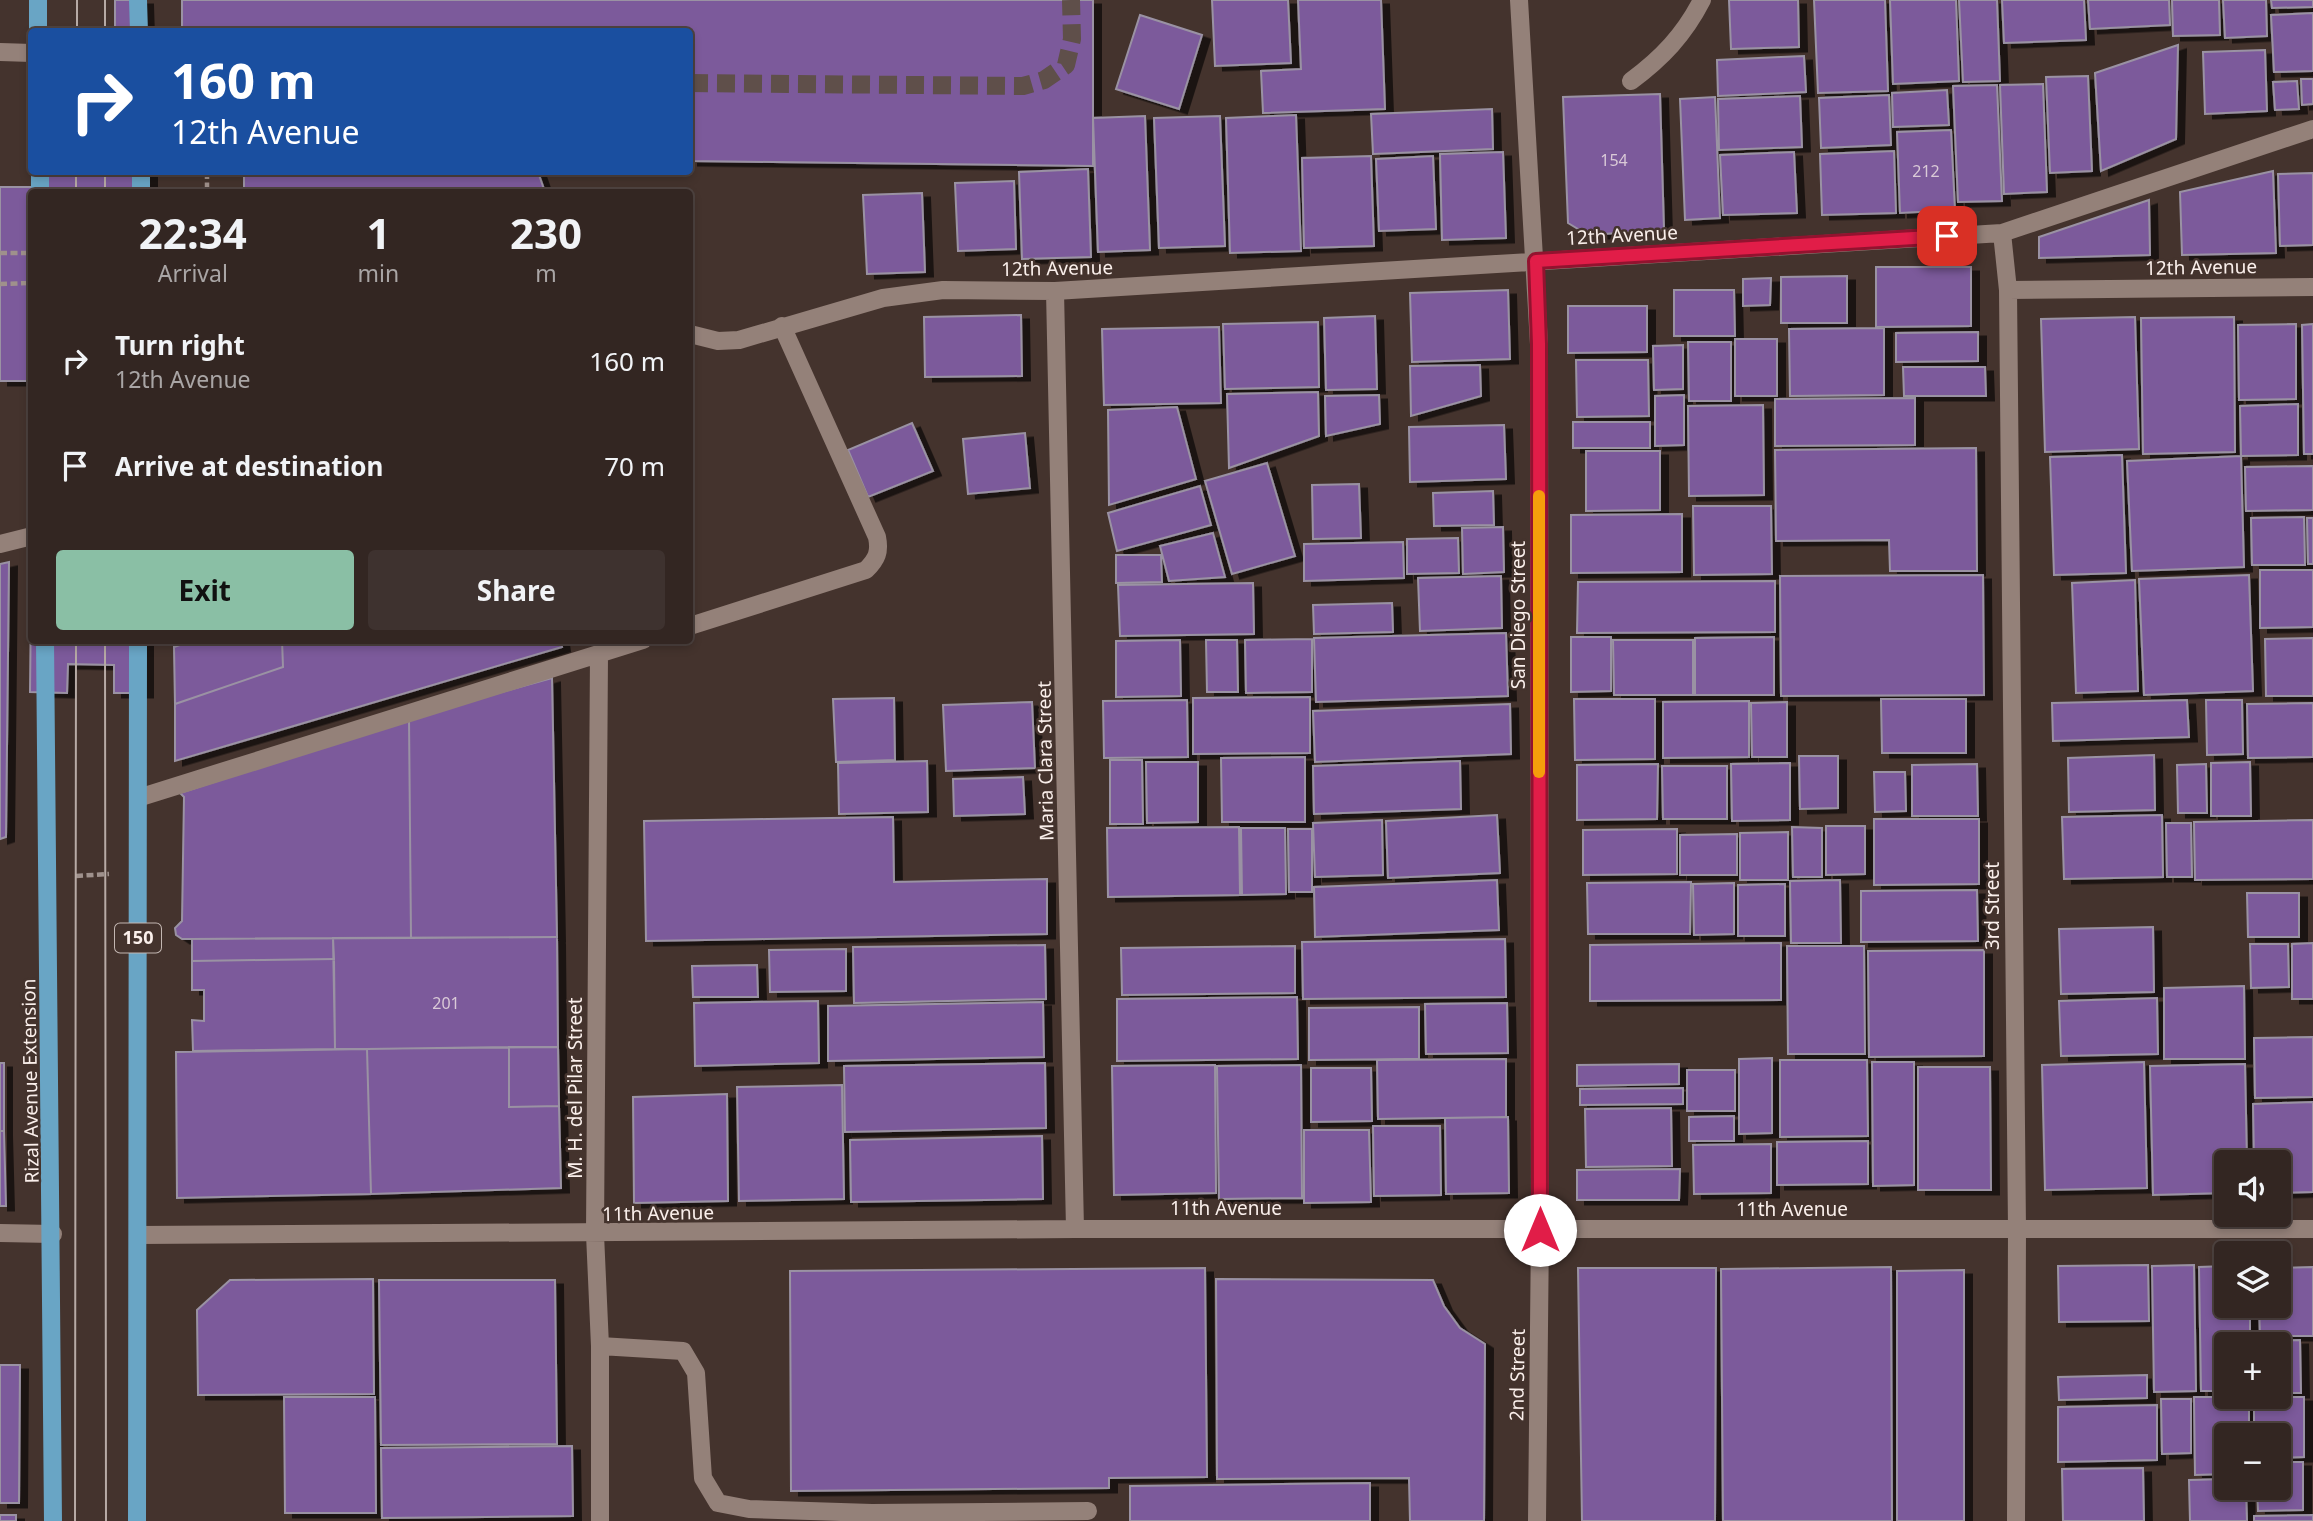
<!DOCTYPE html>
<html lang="en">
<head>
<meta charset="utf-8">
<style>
	body { margin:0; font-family:"Noto Sans",sans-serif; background:#3e322f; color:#f1f3f6; height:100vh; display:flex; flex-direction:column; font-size:26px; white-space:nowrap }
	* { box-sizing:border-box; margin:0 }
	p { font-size:23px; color:#a9a5a5 }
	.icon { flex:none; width:38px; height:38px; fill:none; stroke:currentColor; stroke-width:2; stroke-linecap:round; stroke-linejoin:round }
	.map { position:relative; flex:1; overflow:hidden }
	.panel { position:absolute; left:28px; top:189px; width:665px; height:455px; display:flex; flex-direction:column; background:#332622; border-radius:7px; box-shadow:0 4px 10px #0003,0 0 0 2px #4e4340 }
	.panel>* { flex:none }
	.hud { position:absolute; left:28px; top:28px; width:665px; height:147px; border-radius:7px; box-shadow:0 4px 10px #0003,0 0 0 2px #4e4340; background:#1a4fa0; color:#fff; overflow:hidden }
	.controls { position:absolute; left:2214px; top:1150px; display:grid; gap:14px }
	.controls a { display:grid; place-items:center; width:77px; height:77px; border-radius:7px; background:#332622; box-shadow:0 4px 10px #0003,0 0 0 2px #4e4340; font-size:35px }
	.pin { position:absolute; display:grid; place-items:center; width:60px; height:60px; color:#fff; margin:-30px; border-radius:14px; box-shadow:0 4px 10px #0006 }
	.me { position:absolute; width:77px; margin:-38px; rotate:0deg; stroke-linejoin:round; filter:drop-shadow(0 0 5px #0008) }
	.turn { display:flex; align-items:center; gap:24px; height:147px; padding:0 28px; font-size:32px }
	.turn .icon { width:91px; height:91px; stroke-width:2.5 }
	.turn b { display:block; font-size:49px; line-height:60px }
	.eta { display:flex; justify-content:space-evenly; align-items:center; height:119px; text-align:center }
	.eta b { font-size:42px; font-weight:700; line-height:49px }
	.button { display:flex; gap:14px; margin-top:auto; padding:14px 28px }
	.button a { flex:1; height:80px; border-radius:7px; background:#8abfa5; color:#111; font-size:28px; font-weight:700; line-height:80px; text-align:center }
	.button a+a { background:#3e322f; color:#f1f3f6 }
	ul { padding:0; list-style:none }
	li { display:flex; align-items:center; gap:21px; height:105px; padding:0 28px }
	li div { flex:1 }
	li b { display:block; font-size:26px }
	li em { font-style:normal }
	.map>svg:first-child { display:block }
	.building { fill:#7c5a9b; stroke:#9a92a3; stroke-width:2; filter:url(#shadow) }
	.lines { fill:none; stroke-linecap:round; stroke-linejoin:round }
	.minor-tunnel { stroke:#5f4f4a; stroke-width:18; stroke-dasharray:18 9; stroke-linecap:butt }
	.path { stroke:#9f918c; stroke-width:4.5; stroke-dasharray:7 3.5; stroke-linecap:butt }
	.minor { stroke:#948179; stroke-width:18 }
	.major { stroke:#69a5c5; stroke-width:18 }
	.tram { stroke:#b7aaa5; stroke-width:2 }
	.route-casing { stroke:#92132f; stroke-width:18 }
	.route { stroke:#e11d48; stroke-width:12 }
	.slow { stroke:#f59e0b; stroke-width:12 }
	.labels { text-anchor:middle; stroke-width:5; stroke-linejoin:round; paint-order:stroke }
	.number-label { font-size:16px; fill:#dacad7 }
	.shield { fill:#44332d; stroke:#c3b7b2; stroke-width:2 }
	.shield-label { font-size:18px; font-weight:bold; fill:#faefeb }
	.street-label { font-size:19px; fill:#faefeb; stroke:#44332d }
</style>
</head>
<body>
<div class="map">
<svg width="2313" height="1521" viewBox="0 0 2313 1521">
	<defs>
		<filter id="shadow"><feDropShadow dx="8" dy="4.5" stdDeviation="0" flood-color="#0009"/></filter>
	</defs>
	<rect width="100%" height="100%" fill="#44332d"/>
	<path class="building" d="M115 0H145L146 32H115Z
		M182 0H1093V166L690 161V32H182Z
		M1212 0H1288L1291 63 1215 66Z
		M1298 0H1381L1385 109 1263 113 1261 71 1301 69Z
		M1729 0H1798L1799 47 1731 49Z
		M1814 0H1885L1888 91 1818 93Z
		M1890 0H1956L1959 81 1893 84Z
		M1959 0H1997L2000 81 1963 82Z
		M2002 0H2084L2086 40 2004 43Z
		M2088 0H2169L2170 25 2090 29Z
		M2172 0H2219L2220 35 2173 36Z
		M2223 0H2266L2267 36 2225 38Z
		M2271 0H2313V7L2272 8Z
		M2313 13V71L2274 72 2271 15Z
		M1140 15 1202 35 1179 109 1116 89Z
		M2178 45 2176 139 2101 171 2095 73Z
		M2265 50 2267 111 2205 114 2203 52Z
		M1804 56 1806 92 1718 96 1717 60Z
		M2088 76 2092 171 2050 173 2046 77Z
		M2301 79H2313V104L2302 105Z
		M2297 81 2299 109 2275 110 2273 82Z
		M2043 84 2047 192 2004 194 2000 85Z
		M1997 85 2002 201 1958 202 1953 86Z
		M1947 90 1949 125 1893 127 1892 93Z
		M1660 94 1664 230 1588 235 1568 223 1563 97Z
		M1889 95 1891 145 1821 148 1819 98Z
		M1800 96 1802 147 1719 150 1718 99Z
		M1715 97 1720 218 1685 220 1680 99Z
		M1492 109 1493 149 1373 154 1371 114Z
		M1296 115 1301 251 1230 253 1226 118Z
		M1145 116 1150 250 1098 252 1093 118Z
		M1220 116 1225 246 1159 248 1154 118Z
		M1951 130 1955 210 1900 213 1897 132Z
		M1894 151 1896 213 1822 215 1820 154Z
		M1503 152 1506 238 1442 240 1440 154Z
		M1794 152 1797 213 1723 215 1720 155Z
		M1371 156 1374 246 1304 248 1302 158Z
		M1433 156 1436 229 1379 231 1376 159Z
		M1088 169 1091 257 1022 259 1019 172Z
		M2273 171 2276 253 2182 255 2180 192Z
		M34 172H149V192H32V381H0V187H34Z
		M244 172H538L545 192H244Z
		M2313 173V245L2280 246 2278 174Z
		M1014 181 1016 249 958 251 955 183Z
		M922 193 925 272 867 274 863 195Z
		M2149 200 2150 255 2039 258V237Z
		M1876 267H1971V326L1876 327Z
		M1847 276V323H1781V277Z
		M1771 278 1770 305 1743 306V279Z
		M1508 290 1510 359 1412 362 1410 293Z
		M1674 290H1734L1735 336H1674Z
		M1568 306H1647V352L1568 353Z
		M1021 315 1022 376 925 377 924 317Z
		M1375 316 1377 389 1326 390 1324 318Z
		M2135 317 2139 449 2045 452 2041 319Z
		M2234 317 2235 452 2143 454 2141 318Z
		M1318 322 1319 387 1225 389 1223 324Z
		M2296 324V399L2239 400 2238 325Z
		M2313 324V454H2304L2302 325Z
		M1219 327 1221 403 1104 405 1102 329Z
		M1884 328V395L1790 396 1789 329Z
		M1978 332V361L1896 362V333Z
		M1735 339H1777V396H1735Z
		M1688 342H1731V401H1689Z
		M1683 345V389L1654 390 1653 346Z
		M1576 360H1648L1649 416 1577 417Z
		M1480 365 1481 396 1411 416 1410 366Z
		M1903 367H1985L1986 396H1904Z
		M1318 392 1319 436 1229 468 1227 394Z
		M1379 395 1380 424 1326 436 1325 396Z
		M1684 395V445L1655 446V396Z
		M1915 398V445L1775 446V399Z
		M2298 404V455L2241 456 2240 406Z
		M1763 405 1764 495 1689 496 1688 406Z
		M1177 407 1196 479 1109 505 1108 410Z
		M1573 422H1650V448H1573Z
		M912 423 933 471 868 497 848 450Z
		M1504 425 1506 479 1410 482 1409 427Z
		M1025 433 1030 488 968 494 963 439Z
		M1976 448 1977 571H1890L1889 540 1776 541 1775 450Z
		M1586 451H1660V510L1586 511Z
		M2122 455 2126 573 2054 575 2050 457Z
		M2241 456 2244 567 2132 571 2127 461Z
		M1267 463 1295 556 1232 574 1205 481Z
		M2313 466V510L2246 511 2245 467Z
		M1359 484 1361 538 1313 539 1312 485Z
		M1200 486 1211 525 1117 551 1108 513Z
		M1493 491 1494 525 1434 526 1433 493Z
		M32 504V640H145V693H114V665L68 664 67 693 30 692Z
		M1693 506H1771L1772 574 1694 575Z
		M1682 514V572L1571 573V515Z
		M2304 517 2305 565H2252L2251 518Z
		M2307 518H2313V564H2308Z
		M1503 527 1504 572 1463 574 1462 528Z
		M1213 533 1225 577 1169 581 1160 546Z
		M1458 538 1459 573 1407 574V539Z
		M1403 542 1404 578 1304 581V544Z
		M1116 555H1161L1162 582 1116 583Z
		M9 562 6 837 0 839V564Z
		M2260 570H2313V627L2260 628Z
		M1983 575 1984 695 1781 696 1780 576Z
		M2249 575 2253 691 2144 695 2139 579Z
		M1501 576 1502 628 1420 631 1418 578Z
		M2135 580 2138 691 2076 693 2072 583Z
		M1775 581V632L1577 633 1578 582Z
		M1253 583 1254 634 1120 636 1118 585Z
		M1392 603 1393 632 1314 634 1313 605Z
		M1506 633 1508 696 1316 702 1314 638Z
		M1571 637H1611V691L1571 692Z
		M1774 637V695H1695V638Z
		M2313 638V696H2266L2265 639Z
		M1312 639V692L1246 693 1245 640Z
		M174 640H194L174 647Z
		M194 640H282L283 667 175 704 174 647Z
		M282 640H561L562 647 175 761V704L283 667Z
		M1180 640 1181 696 1116 697V641Z
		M1206 640H1237L1238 692H1207Z
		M1613 640H1693V695H1614Z
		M552 678 557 937 411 938 409 718Z
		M1310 697V753L1193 754V698Z
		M894 698 895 760 836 762 833 699Z
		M1574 699H1655V759L1575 760Z
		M1881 699H1966V753H1882Z
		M1187 700 1188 757 1104 758 1103 701Z
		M2187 700 2189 737 2053 741 2052 703Z
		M2206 700H2242L2243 754 2207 755Z
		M1749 701V757L1663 758V702Z
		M1032 702 1035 768 946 771 943 705Z
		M1787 702V757H1752L1751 703Z
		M2313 703V757L2248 758 2247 704Z
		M1510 704 1511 754 1315 762 1313 711Z
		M409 718 411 938 182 939 176 935 175 928 182 921 184 797 180 793Z
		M2154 755 2155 810 2069 812 2068 758Z
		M1799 756H1838V808L1800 809Z
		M1305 757V822H1222L1221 758Z
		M1110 760H1142L1143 824H1110Z
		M927 761 928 812 839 814 838 763Z
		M1460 761 1461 809 1314 814 1313 766Z
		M1146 762H1198V822L1147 823Z
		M2250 762 2251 816H2211V763Z
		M1790 763V820L1732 821 1731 764Z
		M1658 764 1657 819 1577 820V765Z
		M1977 764 1978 816H1912V765Z
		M2206 764 2207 813H2178L2177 765Z
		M1662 766H1727V819H1663Z
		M1874 772H1905L1906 811 1875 812Z
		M1023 777 1025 814 954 816 953 779Z
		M1497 815 1500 873 1388 878 1386 821Z
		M2162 815 2163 877 2064 879 2062 817Z
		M893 817 894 882 1047 879V934L646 941 644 821Z
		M1874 819H1979V884L1874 885Z
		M1382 820 1383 875 1315 877 1313 823Z
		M2313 820V879L2195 880 2194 822Z
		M2166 823H2191L2192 877H2167Z
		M1826 826H1865V874L1826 875Z
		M1239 827 1240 895 1108 897 1107 828Z
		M1792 827 1822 828V877H1793Z
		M1241 828H1285L1286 894 1242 895Z
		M1288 829H1312V892H1289Z
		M1677 829V874L1583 875V830Z
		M1788 832V880H1740V833Z
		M1737 834V875H1680V835Z
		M1497 880 1499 930 1315 937 1314 887Z
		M1840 880 1841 943H1791L1790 881Z
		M1691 882 1690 934H1588L1587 883Z
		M1734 883V934L1694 935 1693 884Z
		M1785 884V936H1738V885Z
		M1977 890 1978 941 1861 942V891Z
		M2247 893H2299V937H2248Z
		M2153 927 2154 992 2061 994 2059 929Z
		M557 937 558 1047 335 1049 333 938Z
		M333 938 334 959 192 961V939Z
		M1505 939 1506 997 1303 999 1302 942Z
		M1781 943V1000L1590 1001V945Z
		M2313 943V999H2292V944Z
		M2250 944H2288L2289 987 2251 988Z
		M1045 945 1046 999 854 1003 853 947Z
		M1295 946V993L1122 995 1121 948Z
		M1787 946H1864L1865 1054H1788Z
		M846 949V991L770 992 769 950Z
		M1984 950V1056L1869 1057 1868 951Z
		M334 959 335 1049 193 1051 192 1020 204 1021V990H192V961Z
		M757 965 758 997H693L692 966Z
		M2244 986 2245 1059H2164V988Z
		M1297 997 1298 1059 1117 1061V999Z
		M2157 998 2158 1054 2061 1056 2059 1001Z
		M818 1001 819 1063 695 1066 694 1003Z
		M1043 1002 1044 1057 828 1061V1006Z
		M1507 1003 1508 1053 1426 1054 1425 1004Z
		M1419 1007V1059L1309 1060V1008Z
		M2313 1037V1097L2255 1098 2254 1038Z
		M509 1047V1107L559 1106 561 1188 371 1194 367 1049Z
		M509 1047H558L559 1106 509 1107Z
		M367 1049 371 1194 177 1198 176 1052Z
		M1772 1058V1133L1739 1134V1059Z
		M1506 1059V1117L1378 1119 1377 1060Z
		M1780 1060H1867L1868 1136 1780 1137Z
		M1872 1062H1914V1185L1873 1186Z
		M2144 1062 2147 1188 2045 1190 2042 1065Z
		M0 1063H4V1131H0Z
		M1045 1063 1046 1128 845 1132 844 1066Z
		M1679 1064V1084L1577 1086V1065Z
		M2245 1064 2247 1162H2226V1193L2153 1195 2150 1066Z
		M1215 1065 1216 1193 1114 1195 1112 1066Z
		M1301 1065 1302 1198 1219 1199 1217 1066Z
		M1918 1067H1990L1991 1190H1918Z
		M1311 1068H1371L1372 1121 1311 1122Z
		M1687 1070H1735V1111H1687Z
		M842 1085 844 1199 739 1201 737 1087Z
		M1683 1088V1104L1580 1105V1089Z
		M727 1094 728 1201 634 1203 633 1097Z
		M2313 1102V1192L2278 1193V1162H2254L2253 1104Z
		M1671 1108 1672 1166 1586 1167 1585 1109Z
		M1734 1116V1141H1689V1117Z
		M1508 1117 1509 1193 1446 1194 1445 1118Z
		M1373 1126H1440L1441 1195 1374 1196Z
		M1304 1130H1369L1371 1202 1304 1203Z
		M0 1131H4L6 1206H0Z
		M1042 1136 1043 1199 851 1202 850 1140Z
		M1868 1141V1184L1777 1185V1142Z
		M1771 1144V1193L1694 1194 1693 1145Z
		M1680 1169 1679 1200H1577V1170Z
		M2148 1265 2149 1321 2059 1322 2058 1266Z
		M2194 1265 2196 1391 2154 1392 2152 1266Z
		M2226 1266V1306H2250V1344H2226V1391H2201L2199 1267Z
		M1891 1267 1892 1521H1723L1721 1269Z
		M2313 1267V1336H2260L2259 1306H2278V1268Z
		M1205 1268 1207 1477 1109 1478V1488L791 1491 790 1271Z
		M1578 1268H1716L1715 1521H1582Z
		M1964 1270V1521H1897V1271Z
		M373 1279 374 1394 198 1395 197 1310 230 1280Z
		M1216 1279 1433 1280 1444 1306 1460 1328 1485 1344 1484 1521H1410L1409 1478 1217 1479Z
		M379 1280H555L557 1444 381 1445Z
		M2300 1340 2301 1393H2278V1344H2255V1341Z
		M0 1365H20L19 1503H0Z
		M2147 1375V1398L2059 1400 2058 1377Z
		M284 1397H375L376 1513H285Z
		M2194 1397H2249V1435H2226V1474L2195 1475Z
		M2254 1397H2304V1457L2278 1458V1435H2254Z
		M2161 1399H2191V1453L2162 1454Z
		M2157 1405V1460L2058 1462V1407Z
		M572 1446 573 1516 382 1518 381 1448Z
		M2278 1462H2303V1510L2258 1511 2257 1488H2278Z
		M2143 1468 2144 1521H2063L2062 1469Z
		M2226 1479V1488H2246L2247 1521H2190L2189 1480Z
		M1370 1483V1521H1130V1486Z
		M0 1515H16V1521H0Z
		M2313 1515V1521H2254V1516Z"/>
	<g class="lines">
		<path class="minor-tunnel" d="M690 83 1023 86 1044 80 1066 65 1072 39 1071 0"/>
		<path class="path" d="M207 172V192
			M0 253H32
			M0 284 32 283
			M76 876 109 874"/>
		<path class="minor" d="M1519 0 1539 344 1540 1230 1537 1521
			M0 52 32 53
			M1631 81C1662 58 1684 35 1702 0
			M2002 233 2313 129
			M2008 290 2017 1229 2016 1521
			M1055 291 1075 1229
			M690 334 718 341 739 340 883 298 943 290 1055 291 2002 233 2008 290 2313 287
			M0 544 32 536
			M690 626 866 570C877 559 880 552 877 537L782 326
			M599 655 595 1234 600 1346V1521
			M138 798 643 640
			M0 1233 53 1234
			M138 1235 1075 1229H2313
			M600 1346 683 1351 696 1373 703 1478 718 1503 749 1509 872 1513 1088 1511"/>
		<path class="major" d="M38 0V32
			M138 0 139 32
			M40 172V192
			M141 172V192
			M45 640 53 1521
			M137 1521 138 640"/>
		<path class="tram" d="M105 0V32
			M77 32V0
			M105 172V192
			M76 192V172
			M105 640 106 1521
			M75 1521 76 640"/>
	</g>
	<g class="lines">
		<defs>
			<path id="route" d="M1540 1230 1539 344 1536 261 1947 236"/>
		</defs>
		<use href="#route" class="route-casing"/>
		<use href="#route" class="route"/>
		<path class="slow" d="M1539 496V772"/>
	</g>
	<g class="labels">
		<g class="number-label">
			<text x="1614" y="166">154</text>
			<text x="1926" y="177">212</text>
			<text x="446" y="1009">201</text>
		</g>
		<rect class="shield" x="115" y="923.5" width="46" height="29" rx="5"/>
		<g class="shield-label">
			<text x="138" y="944">150</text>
		</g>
		<g class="street-label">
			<text transform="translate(1622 235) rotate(-3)" y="7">12th Avenue</text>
			<text transform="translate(2201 267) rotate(-1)" y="7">12th Avenue</text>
			<text transform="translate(1057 268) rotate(-1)" y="7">12th Avenue</text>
			<text transform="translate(1518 615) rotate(-90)" y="7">San Diego Street</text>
			<text transform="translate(1045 761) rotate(-91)" y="7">Maria Clara Street</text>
			<text transform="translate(1992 906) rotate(-90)" y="7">3rd Street</text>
			<text transform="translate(30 1081) rotate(-91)" y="7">Rizal Avenue Extension</text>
			<text transform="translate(575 1088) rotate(-90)" y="7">M. H. del Pilar Street</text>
			<text x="1226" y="1215">11th Avenue</text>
			<text x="1792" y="1216">11th Avenue</text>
			<text transform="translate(658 1213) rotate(-1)" y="7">11th Avenue</text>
			<text transform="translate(1517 1375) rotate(-89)" y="7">2nd Street</text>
		</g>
	</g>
</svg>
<div class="controls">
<a><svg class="icon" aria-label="sound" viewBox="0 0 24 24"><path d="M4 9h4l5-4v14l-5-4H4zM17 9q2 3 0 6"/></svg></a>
<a><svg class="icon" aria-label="layers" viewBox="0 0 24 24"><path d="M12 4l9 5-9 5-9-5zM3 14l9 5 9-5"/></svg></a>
<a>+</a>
<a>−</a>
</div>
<div class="pin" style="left:1947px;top:236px;background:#d93025"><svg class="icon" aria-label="arrive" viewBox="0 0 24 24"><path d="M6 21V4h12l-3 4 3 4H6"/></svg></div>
<svg class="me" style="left:1540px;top:1230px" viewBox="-20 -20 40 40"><circle r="19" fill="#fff"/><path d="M0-13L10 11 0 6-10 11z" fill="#e11d48"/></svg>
<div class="hud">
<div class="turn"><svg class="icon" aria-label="right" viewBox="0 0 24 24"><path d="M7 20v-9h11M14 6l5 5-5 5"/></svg><div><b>160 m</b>12th Avenue</div></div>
</div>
<section class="panel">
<div class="eta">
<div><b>22:34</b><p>Arrival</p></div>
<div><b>1</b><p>min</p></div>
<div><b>230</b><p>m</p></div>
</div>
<ul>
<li><svg class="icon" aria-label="right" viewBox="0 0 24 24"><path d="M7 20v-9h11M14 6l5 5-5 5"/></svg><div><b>Turn right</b><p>12th Avenue</p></div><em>160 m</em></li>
<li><svg class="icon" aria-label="arrive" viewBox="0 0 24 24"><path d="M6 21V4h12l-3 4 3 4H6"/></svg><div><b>Arrive at destination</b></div><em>70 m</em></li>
</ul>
<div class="button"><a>Exit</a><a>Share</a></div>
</section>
</div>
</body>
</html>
